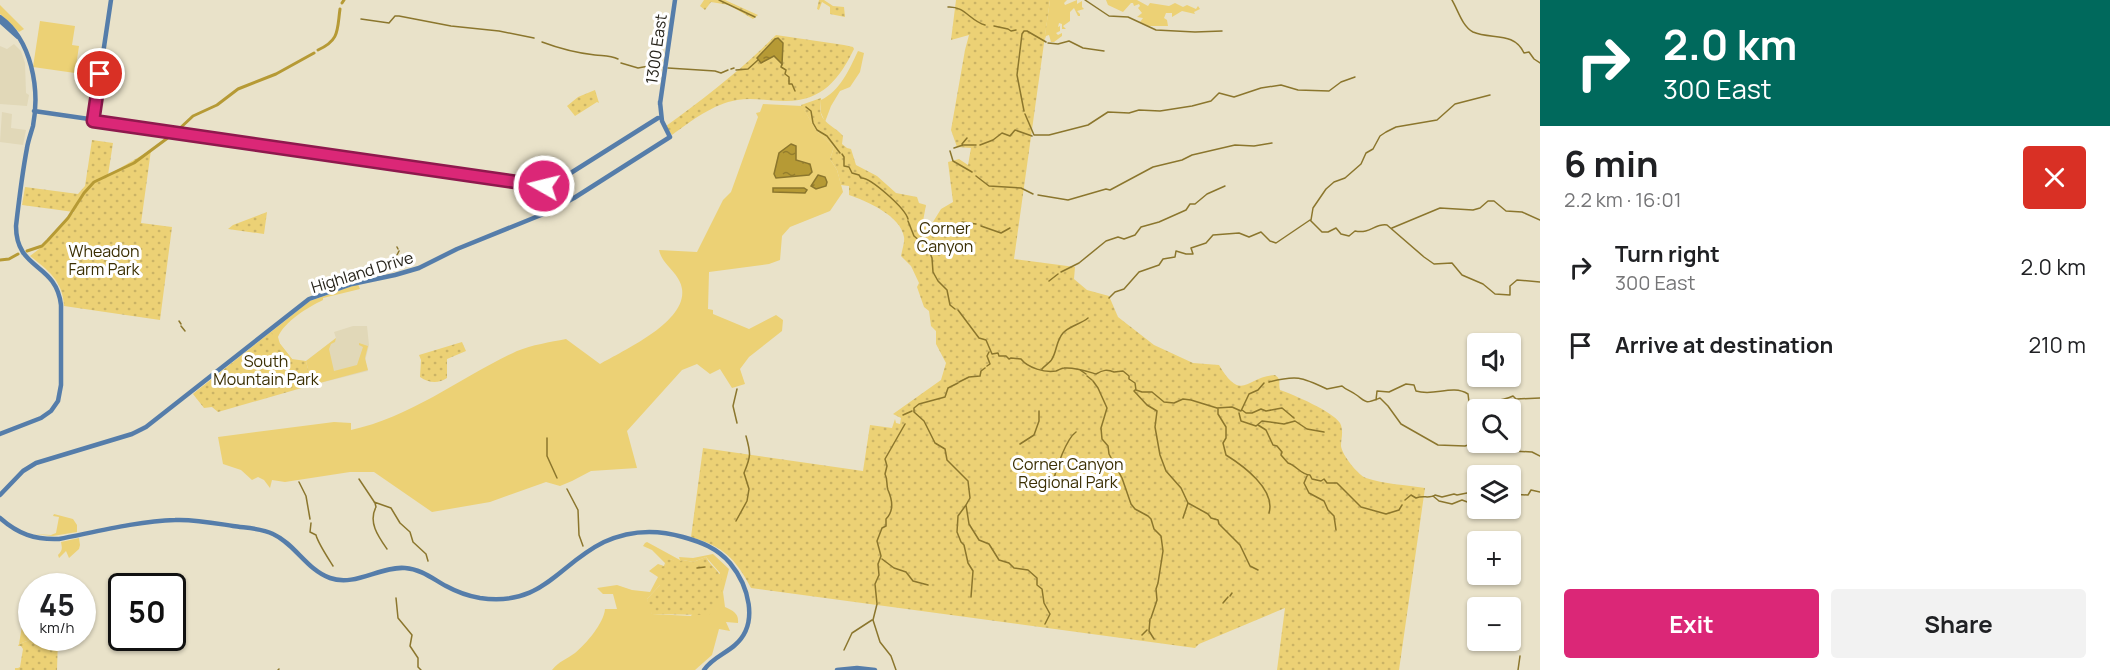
<!DOCTYPE html>
<html lang="en">
<head>
<meta charset="utf-8">
<style>
	body { margin:0; font-family:Manrope,sans-serif; background:#f2f2f2; color:#202124; height:100vh; display:flex; flex-direction:column; font-size:22px; white-space:nowrap }
	* { box-sizing:border-box; margin:0 }
	p { font-size:20px; color:#757577 }
	.icon { flex:none; width:33px; height:33px; fill:none; stroke:currentColor; stroke-width:2; stroke-linecap:round; stroke-linejoin:round }
	.map { position:relative; flex:1; overflow:hidden }
	.sheet { display:flex; flex-direction:column; background:#fff; width:570px }
	.sheet>* { flex:none }
	.banner { background:#00695c; color:#fff; overflow:hidden }
	.fabs { position:absolute; left:1467px; top:333px; display:grid; gap:12px }
	.fabs a { display:grid; place-items:center; width:54px; height:54px; border-radius:6px; background:#fff; box-shadow:0 2px 4px #0004; font-size:30px }
	.speed { position:absolute; left:18px; top:573px; display:flex; gap:12px; font-size:30px; font-weight:700; text-align:center }
	.speed>* { display:grid; place-content:center; width:78px; height:78px; border-radius:50%; background:#fff; box-shadow:0 2px 4px #0004; line-height:1 }
	.speed small { font-size:15px; font-weight:400 }
	.speed .limit { border:3px solid #111; border-radius:9px; background:#fff; color:#111 }
	.pin { position:absolute; display:grid; place-items:center; width:51px; height:51px; color:#fff; margin:-26px; border:3px solid #fff; border-radius:50%; box-shadow:0 2px 6px #0007 }
	.me { position:absolute; width:66px; margin:-33px; rotate:278deg; stroke-linejoin:round; filter:drop-shadow(0 0 4px #0008) }
	.turn { display:flex; align-items:center; gap:21px; height:126px; padding:0 24px; font-size:27px }
	.turn .icon { width:78px; height:78px; stroke-width:2.5 }
	.turn b { display:block; font-size:42px; line-height:51px }
	.round { display:grid; place-items:center; flex:none; width:63px; height:63px; border-radius:6px; background:#f2f2f2 }
	.summary { display:flex; align-items:center; justify-content:space-between; height:102px; padding:0 24px }
	h1 { font-size:36px; font-weight:700; line-height:45px }
	.button { display:flex; gap:12px; margin-top:auto; padding:12px 24px }
	.button a { flex:1; height:69px; border-radius:6px; background:#db2777; color:#fff; font-size:24px; font-weight:700; line-height:69px; text-align:center }
	.button a+a { background:#f2f2f2; color:#202124 }
	ul { padding:0; list-style:none }
	li { display:flex; align-items:center; gap:18px; height:78px; padding:0 24px }
	li div { flex:1 }
	li b { display:block; font-size:22px }
	li em { font-style:normal }
	main { display:flex; flex:1; min-height:0 }
	.map>svg:first-child { display:block }
	.built { fill:#e1d8b8 }
	.green { fill:#ecd175; fill-rule:evenodd }
	.park { fill:url(#park-dots) }
	.water { fill:url(#water-ripples); stroke:#8b762d; stroke-width:1.5 }
	.lines { fill:none; stroke-linecap:round; stroke-linejoin:round }
	.stream { stroke:#8b762d; stroke-width:1.5 }
	.canal { stroke:#b69a35; stroke-width:3 }
	.secondary { stroke:#557daa; stroke-width:4.5 }
	.route-casing { stroke:#8e194d; stroke-width:15 }
	.route { stroke:#db2777; stroke-width:10 }
	.labels { text-anchor:middle; stroke-width:6; stroke-linejoin:round; paint-order:stroke }
	.street-label { font-size:16px; fill:#26231a; stroke:#fff }
	.park-label { font-size:16px; fill:#3b2f03; stroke:#fff }
</style>
</head>
<body>
<main>
<div class="map">
<svg width="1540" height="670" viewBox="0 0 1540 670">
	<defs>
		<pattern id="park-dots" width="8" height="8" patternUnits="userSpaceOnUse" patternTransform="scale(1.5)"><rect width="8" height="8" fill="#ecd175"/><path d="M2 2h.1M6 6h.1" fill="none" stroke="#cab365" stroke-width="1.8" stroke-linecap="round"/></pattern>
		<pattern id="water-ripples" width="26" height="14" patternUnits="userSpaceOnUse" patternTransform="scale(1.5)"><rect width="26" height="14" fill="#b69a35"/><path d="M2 4q2-2 4 0t4 0M15 11q2-2 4 0t4 0" fill="none" stroke="#947d2c"/></pattern>
	</defs>
	<rect width="100%" height="100%" fill="#e9e2c9"/>
	<path class="built" d="M14 44 21 51 25 63 26 93 29 95 27 106 0 104V46L7 49Z
		M2 112 12 114 11 128 26 130 23 145 0 142Z
		M353 326H367L369 345 365 361 368 371 312 385 306 361 336 338 334 332Z"/>
	<path class="green" d="M1050 0H1067L1064 3 1065 5 1077 0V4L1082 1V7L1084 9 1077 11 1080 14V16H1078L1074 8 1070 12V21L1063 26 1066 29H1062V24L1059 23 1058 27 1060 26V31L1056 33 1058 35 1062 33V36L1054 42H1051L1049 35 1046 36 1044 42Z
		M1106 0H1137L1148 6 1150 3 1169 6 1175 3 1183 7 1187 5 1196 9 1198 6 1200 9 1194 12 1195 14 1182 11 1172 17V13H1166L1164 18 1167 20 1168 26H1149L1140 22 1143 18 1137 17 1142 13 1138 8 1140 6 1139 4 1134 6 1133 3H1131L1123 12 1108 5Z
		M0 5 24 29 19 32 0 14Z
		M40 21 75 26 72 45 79 46 75 73 33 67Z
		M858 51 864 53 860 72 850 87 840 91 831 106 825 122 821 113V100C840 91 849 70 858 51Z
		M763 104 802 106 816 130 834 147 830 159 837 170 843 192 830 211 790 227 782 236 780 260 769 264 709 272 708 309 713 310V314L749 329 776 315 783 320 782 331 749 357 740 369 745 384 732 388 720 369 710 374 697 364 682 370 627 431 637 468 591 471 572 481 560 486 546 482 490 502 432 512 374 472H350L285 482 272 480 270 488 264 480 258 477 252 480 241 470 223 464 218 437 334 422 351 423V430C412 417 461 377 517 351 532 345 550 342 566 339L600 364C624 350 687 322 682 289 680 273 662 265 659 250L697 252 723 200 731 192 758 117 756 113 760 112Z
		M358 284 360 289 323 298V300C308 307 284 322 278 337L280 344 292 359 193 394 310 301Z
		M336 338 335 342 331 344 329 349 334 371 357 365 363 347 359 345V343L368 346 365 358 368 370 312 385 306 361Z
		M54 514 73 519 77 525V532L53 536 33 534 51 535 56 533 59 517 53 516Z
		M79 538 80 545 79 549 69 558 66 551 59 558 58 555C63 550 62 548 61 542Z
		M647 542 680 560 679 557 693 558 713 554 729 569 723 592 725 607C733 611 739 613 738 623L726 622 730 631 719 629 712 655 695 670H552C559 661 567 659 575 653 586 644 604 623 605 609H617L613 594H603L597 588 617 585 632 590 650 592 658 577 649 571 658 564 664 566 665 563 652 550 643 546 645 543ZM706 557 720 573 691 616 652 614 647 599 660 585 666 563 670 559 678 563 683 560 693 562Z
		M23 620 31 621 32 638H35L19 644Z"/>
	<path class="park" d="M704 0H725L758 15 753 19 729 5 711 2 705 10 700 6Z
		M819 0H824L833 6 844 7 845 17 830 14V7L822 2 819 10 817 9Z
		M956 0H1050L1014 259 1075 267 1074 279 1087 290 1109 296 1118 317 1154 345 1193 363 1219 365C1242 404 1247 376 1275 375 1282 380 1278 382 1280 390 1294 395 1332 411 1340 423 1344 431 1341 438 1341 446 1342 455 1358 475 1366 478 1384 484 1406 485 1425 488L1399 670H1277L1285 608 1199 644 1195 648 751 588C735 558 724 547 691 537L703 448 863 471 870 425 892 428 895 419 896 423 900 424 901 418 893 414 941 380 946 363 936 344V331L931 326 929 311 924 307 917 287 919 283 911 266 901 256C902 250 905 242 904 237 901 216 867 201 849 195V186L841 185 837 170 830 159 834 147 816 130 801 105 821 98C821 103 820 110 821 114 824 124 837 128 843 136L842 144 847 148 851 149 856 165 877 176 896 193 917 197 919 203 926 205 923 221 928 230 941 209 953 202 948 162 959 159 968 165 971 148 957 147 951 130 965 50 969 35 951 40Z
		M776 35 844 45 853 47 854 49C839 80 821 102 784 101 768 101 753 97 737 100 713 104 691 121 672 135L666 126C705 98 742 69 776 35Z
		M595 90 599 103 597 102 575 116 567 106 578 97Z
		M92 140 113 143 108 175 151 150 141 223 172 227 160 320 64 306C63 281 48 270 30 256L43 246 74 212 22 205 25 187 78 194 85 186Z
		M267 212 264 234 228 229 233 225Z
		M271 332 292 359 306 361 312 385 218 412 212 407 204 408 193 394Z
		M462 342 466 351 447 359V378C438 384 429 383 420 377L421 360 419 355Z
		M706 557C709 563 714 567 718 572 729 587 718 603 709 615L652 614 648 608 647 599 660 585V567L665 566 666 560 670 559 678 562 683 560 693 562Z
		M35 638H58L57 670H15V668H18L20 667 23 649 21 646H18L19 644Z"/>
	<path class="water" d="M778 38 783 43 782 64 774 56 761 63 757 58 775 39Z
		M791 144 796 146V160L810 164 812 172 809 175 776 178 774 174 779 153Z
		M818 175 825 177 827 182 826 186 816 189 811 186Z
		M773 188H804L807 190 805 193 773 192Z"/>
	<g class="lines">
		<path class="stream" d="M719 0 755 17
			M1085 0 1109 16 1128 17 1156 30 1195 32 1222 31
			M1452 0C1458 10 1462 26 1473 32 1491 40 1514 31 1524 53L1529 52 1534 59 1540 63
			M948 7C965 6 970 21 985 25
			M361 19 389 23 395 16H399L451 26 499 31 534 38
			M994 26 1008 29 1011 31 1016 30
			M542 42C558 48 577 53 595 55 603 56 610 55 618 59
			M1048 43 1058 44 1069 41 1083 48 1104 51
			M621 63 638 68 649 66
			M782 64 781 67 786 70 785 74 789 77V84H792L795 91
			M653 66 662 67
			M668 68 715 71 721 73 728 70
			M731 69 734 68
			M736 70 748 69 758 60
			M806 107 811 111 813 123 817 130 827 136 840 153
			M1024 111 1017 75 1022 34 1024 31H1027L1046 42
			M1025 114 1034 135H1049L1088 125 1108 112 1129 113 1139 110 1160 111 1192 106 1211 101 1219 93 1234 97 1261 88 1281 85 1298 90 1329 91 1341 82 1355 77
			M962 144 967 138
			M980 145 993 140 1002 133 1010 136 1015 130 1032 136
			M954 148 963 145H976
			M950 151 953 161 972 172
			M842 154 844 157V166L849 167 852 173 859 175 861 178C870 177 905 208 908 219
			M976 176 989 186 1021 188 1033 194
			M1038 195 1068 200 1106 189 1110 190 1153 167 1182 160 1192 155 1235 145 1254 146 1272 143
			M1311 220 1313 208 1326 189 1334 182 1345 178 1361 164 1366 153 1373 149 1380 136 1386 132 1396 127 1437 120 1455 104 1490 95
			M908 221 914 236 928 248 932 258 933 272 938 281 947 290 950 305 955 309
			M962 222 976 224
			M981 226 1001 233 1010 228
			M1392 228 1440 208 1473 210 1480 208 1488 201H1494L1506 211 1522 212 1540 220
			M397 247 398 249
			M397 255 399 251
			M398 257 401 260 399 267
			M1061 272 1079 263 1106 241 1118 237 1124 239 1135 235 1141 227 1159 222 1186 210 1190 204H1195L1207 194 1225 186
			M1049 281 1058 274
			M1109 298 1115 292 1124 289 1139 272 1159 265 1163 259 1175 257 1176 251 1186 254H1193L1191 248 1206 243 1213 235 1239 233 1249 237 1261 232 1270 241 1276 243 1310 220 1322 232H1328L1336 228 1341 234 1349 236 1355 231C1371 234 1375 223 1387 225L1424 257 1434 264 1452 263 1462 275 1483 284 1495 294 1510 295V286L1517 280 1540 282
			M958 310 979 338 986 340 992 354 998 353 999 356H1006L1009 359 1011 358 1021 359C1028 368 1045 373 1056 371 1059 370 1061 368 1064 368 1075 367 1086 371 1096 374 1103 370 1107 369 1114 372L1123 371 1129 376V379L1135 383 1136 390 1142 392H1152L1164 402 1174 403 1183 399 1191 400 1217 408 1232 407 1241 411 1249 394 1258 390 1264 383
			M179 321 181 324
			M181 326 185 331
			M987 366 990 364 987 356 989 352
			M1042 369C1044 366 1051 362 1052 359 1057 351 1056 341 1063 333 1069 326 1081 324 1088 318
			M1080 370 1086 374
			M1087 376 1092 380
			M1093 381 1098 388 1107 408 1101 428 1102 439 1108 446 1109 454 1122 478 1131 504 1135 509 1148 516 1151 519 1154 529 1161 536 1163 551 1158 583 1156 589 1157 600 1151 618
			M959 382 969 377 980 376 981 371 985 368
			M1269 382C1297 375 1301 377 1327 389L1342 386C1346 390 1351 391 1355 394 1368 403 1364 404 1380 398L1388 406 1401 424 1438 445 1465 446 1471 444 1492 450 1532 452 1540 456
			M958 383 948 388 945 397 919 404 914 408V412L924 421 935 443 945 449 947 460 968 481 970 498 966 505 969 524 979 540 989 544 999 560 1009 563 1014 568 1028 570 1037 578V585L1042 589 1044 603 1050 614 1045 624
			M737 389 733 406 737 423
			M1135 390 1134 391 1147 405 1157 411 1155 427 1160 455 1166 471 1181 488 1188 503 1208 514 1211 518 1218 520 1219 524 1240 545 1250 566 1258 570
			M1376 400 1377 391 1389 392 1406 384 1414 385 1416 391C1434 397 1452 384 1468 394L1469 402 1473 405C1484 400 1499 403 1513 396L1516 399 1540 398
			M1218 409V414L1226 427V438L1223 443 1226 455C1242 465 1276 489 1269 513
			M1242 410 1246 413H1252L1261 409 1266 411 1282 408 1294 418
			M1239 413 1241 421 1256 426 1262 421 1284 424 1295 421 1307 429 1324 432
			M903 415 912 411
			M1258 425 1266 430 1273 445 1277 446 1282 452 1281 455 1288 463C1296 465 1301 475 1310 475L1312 479 1321 481 1324 479 1327 483H1337L1361 507 1386 514 1399 510 1402 505
			M547 438V456L557 478
			M1020 444 1034 435 1039 421V411
			M1307 476 1304 483 1309 493 1324 501 1328 510 1334 516 1336 530
			M359 479 375 503 376 507C368 522 378 536 387 549
			M299 482 306 496 310 519
			M1053 482C1056 469 1066 439 1076 432
			M567 489 578 510 579 535 583 546
			M1510 494 1528 495 1531 490 1540 492
			M1433 496 1439 501 1452 504 1462 500 1478 506
			M1405 500 1411 495 1416 498C1423 495 1430 499 1435 495L1442 497 1454 494 1457 495 1467 493H1478
			M374 502 391 508 400 523 410 532 413 542 426 554 428 561
			M966 505 958 516 957 532 961 542 964 545 968 563 973 571 971 597
			M1482 508H1489
			M1491 508 1494 514
			M1183 518 1188 503
			M736 521 747 501 749 489 744 473C751 456 751 454 746 436
			M311 523 310 532 316 535C318 543 328 558 333 566
			M882 559 894 568 906 572 913 581 928 585
			M697 568 705 567
			M1230 596 1232 593
			M396 598 398 618 412 635 410 646 418 658V667L421 670
			M1223 603 1228 597
			M1150 619 1149 631 1154 639
			M1142 635 1147 630
			M844 650 852 633 872 620
			M278 670 279 669
			M896 670 891 656 880 642 873 620 877 604 875 584 879 575 878 564 881 556 877 541 882 528 886 526V519C894 511 892 499 888 490 886 484 888 480 885 474L887 466 885 459 905 424
			M1518 670 1520 656"/>
		<path class="canal" d="M342 3 344 0
			M318 50C340 40 337 30 340 9
			M178 130 193 116 217 105 238 89 276 74 314 53
			M27 251 42 246 48 240 68 218 84 193 94 182 134 163 173 134
			M0 260 9 259 18 254"/>
		<path class="secondary" d="M0 17C32 40 40 89 33 126 31 133 28 141 27 148 22 174 19 200 16 226 16 271 56 262 61 305V385L58 401 51 411 41 418 0 434
			M0 21 18 37
			M660 104 675 0
			M34 111 544 185 558 181 658 118
			M93 121 111 0
			M0 495 23 471 36 463 132 434 146 427 309 299 352 284 395 275 419 268 457 249 541 215 574 198 670 137 662 121 660 102
			M0 518C18 534 35 540 59 539 95 532 138 521 175 520 194 519 214 523 233 526 246 528 261 528 273 534 295 544 307 570 330 578 355 587 380 566 405 568 421 569 433 579 446 586 457 592 468 596 480 598 543 607 557 565 604 542 630 530 656 529 683 537 701 542 717 548 730 563 748 585 760 623 735 645 725 654 712 658 704 670
			M837 670 857 668 875 670"/>
	</g>
	<g class="lines">
		<defs>
			<path id="route" d="M100 74 93 121 544 186"/>
		</defs>
		<use href="#route" class="route-casing"/>
		<use href="#route" class="route"/>
	</g>
	<g class="labels">
		<g class="street-label">
			<text transform="translate(656 49) rotate(-82)" y="6">1300 East</text>
			<text transform="translate(362 272) rotate(-17)" y="6">Highland Drive</text>
		</g>
		<g class="park-label">
			<text x="945" y="234">Corner<tspan x="945" dy="18">Canyon</tspan></text>
			<text x="104" y="257">Wheadon<tspan x="104" dy="18">Farm Park</tspan></text>
			<text x="266" y="367">South<tspan x="266" dy="18">Mountain Park</tspan></text>
			<text x="1068" y="470">Corner Canyon<tspan x="1068" dy="18">Regional Park</tspan></text>
		</g>
	</g>
</svg>
<div class="fabs">
<a><svg class="icon" aria-label="sound" viewBox="0 0 24 24"><path d="M4 9h4l5-4v14l-5-4H4zM17 9q2 3 0 6"/></svg></a>
<a><svg class="icon" aria-label="search" viewBox="0 0 24 24"><circle cx="10" cy="10" r="6"/><path d="M15 15l6 6"/></svg></a>
<a><svg class="icon" aria-label="layers" viewBox="0 0 24 24"><path d="M12 4l9 5-9 5-9-5zM3 14l9 5 9-5"/></svg></a>
<a>+</a>
<a>−</a>
</div>
<div class="speed"><div>45<small>km/h</small></div><div class="limit">50</div></div>
<div class="pin" style="left:100px;top:74px;background:#d93025"><svg class="icon" aria-label="arrive" viewBox="0 0 24 24"><path d="M6 21V4h12l-3 4 3 4H6"/></svg></div>
<svg class="me" style="left:544px;top:186px" viewBox="-20 -20 40 40"><circle r="17" fill="#db2777" stroke="#fff" stroke-width="3"/><path d="M0-11L8 9 0 5-8 9z" fill="#fff"/></svg>
</div>
<section class="sheet">
<div class="banner">
<div class="turn"><svg class="icon" aria-label="right" viewBox="0 0 24 24"><path d="M7 20v-9h11M14 6l5 5-5 5"/></svg><div><b>2.0 km</b>300 East</div></div>
</div>
<div class="summary"><div><h1>6 min</h1><p>2.2 km · 16:01</p></div><a class="round" style="background:#d93025;color:#fff"><svg class="icon" aria-label="close" viewBox="0 0 24 24"><path d="M6 6l12 12M18 6L6 18"/></svg></a></div>
<ul>
<li><svg class="icon" aria-label="right" viewBox="0 0 24 24"><path d="M7 20v-9h11M14 6l5 5-5 5"/></svg><div><b>Turn right</b><p>300 East</p></div><em>2.0 km</em></li>
<li><svg class="icon" aria-label="arrive" viewBox="0 0 24 24"><path d="M6 21V4h12l-3 4 3 4H6"/></svg><div><b>Arrive at destination</b></div><em>210 m</em></li>
</ul>
<div class="button"><a>Exit</a><a>Share</a></div>
</section>
</main>
</body>
</html>
